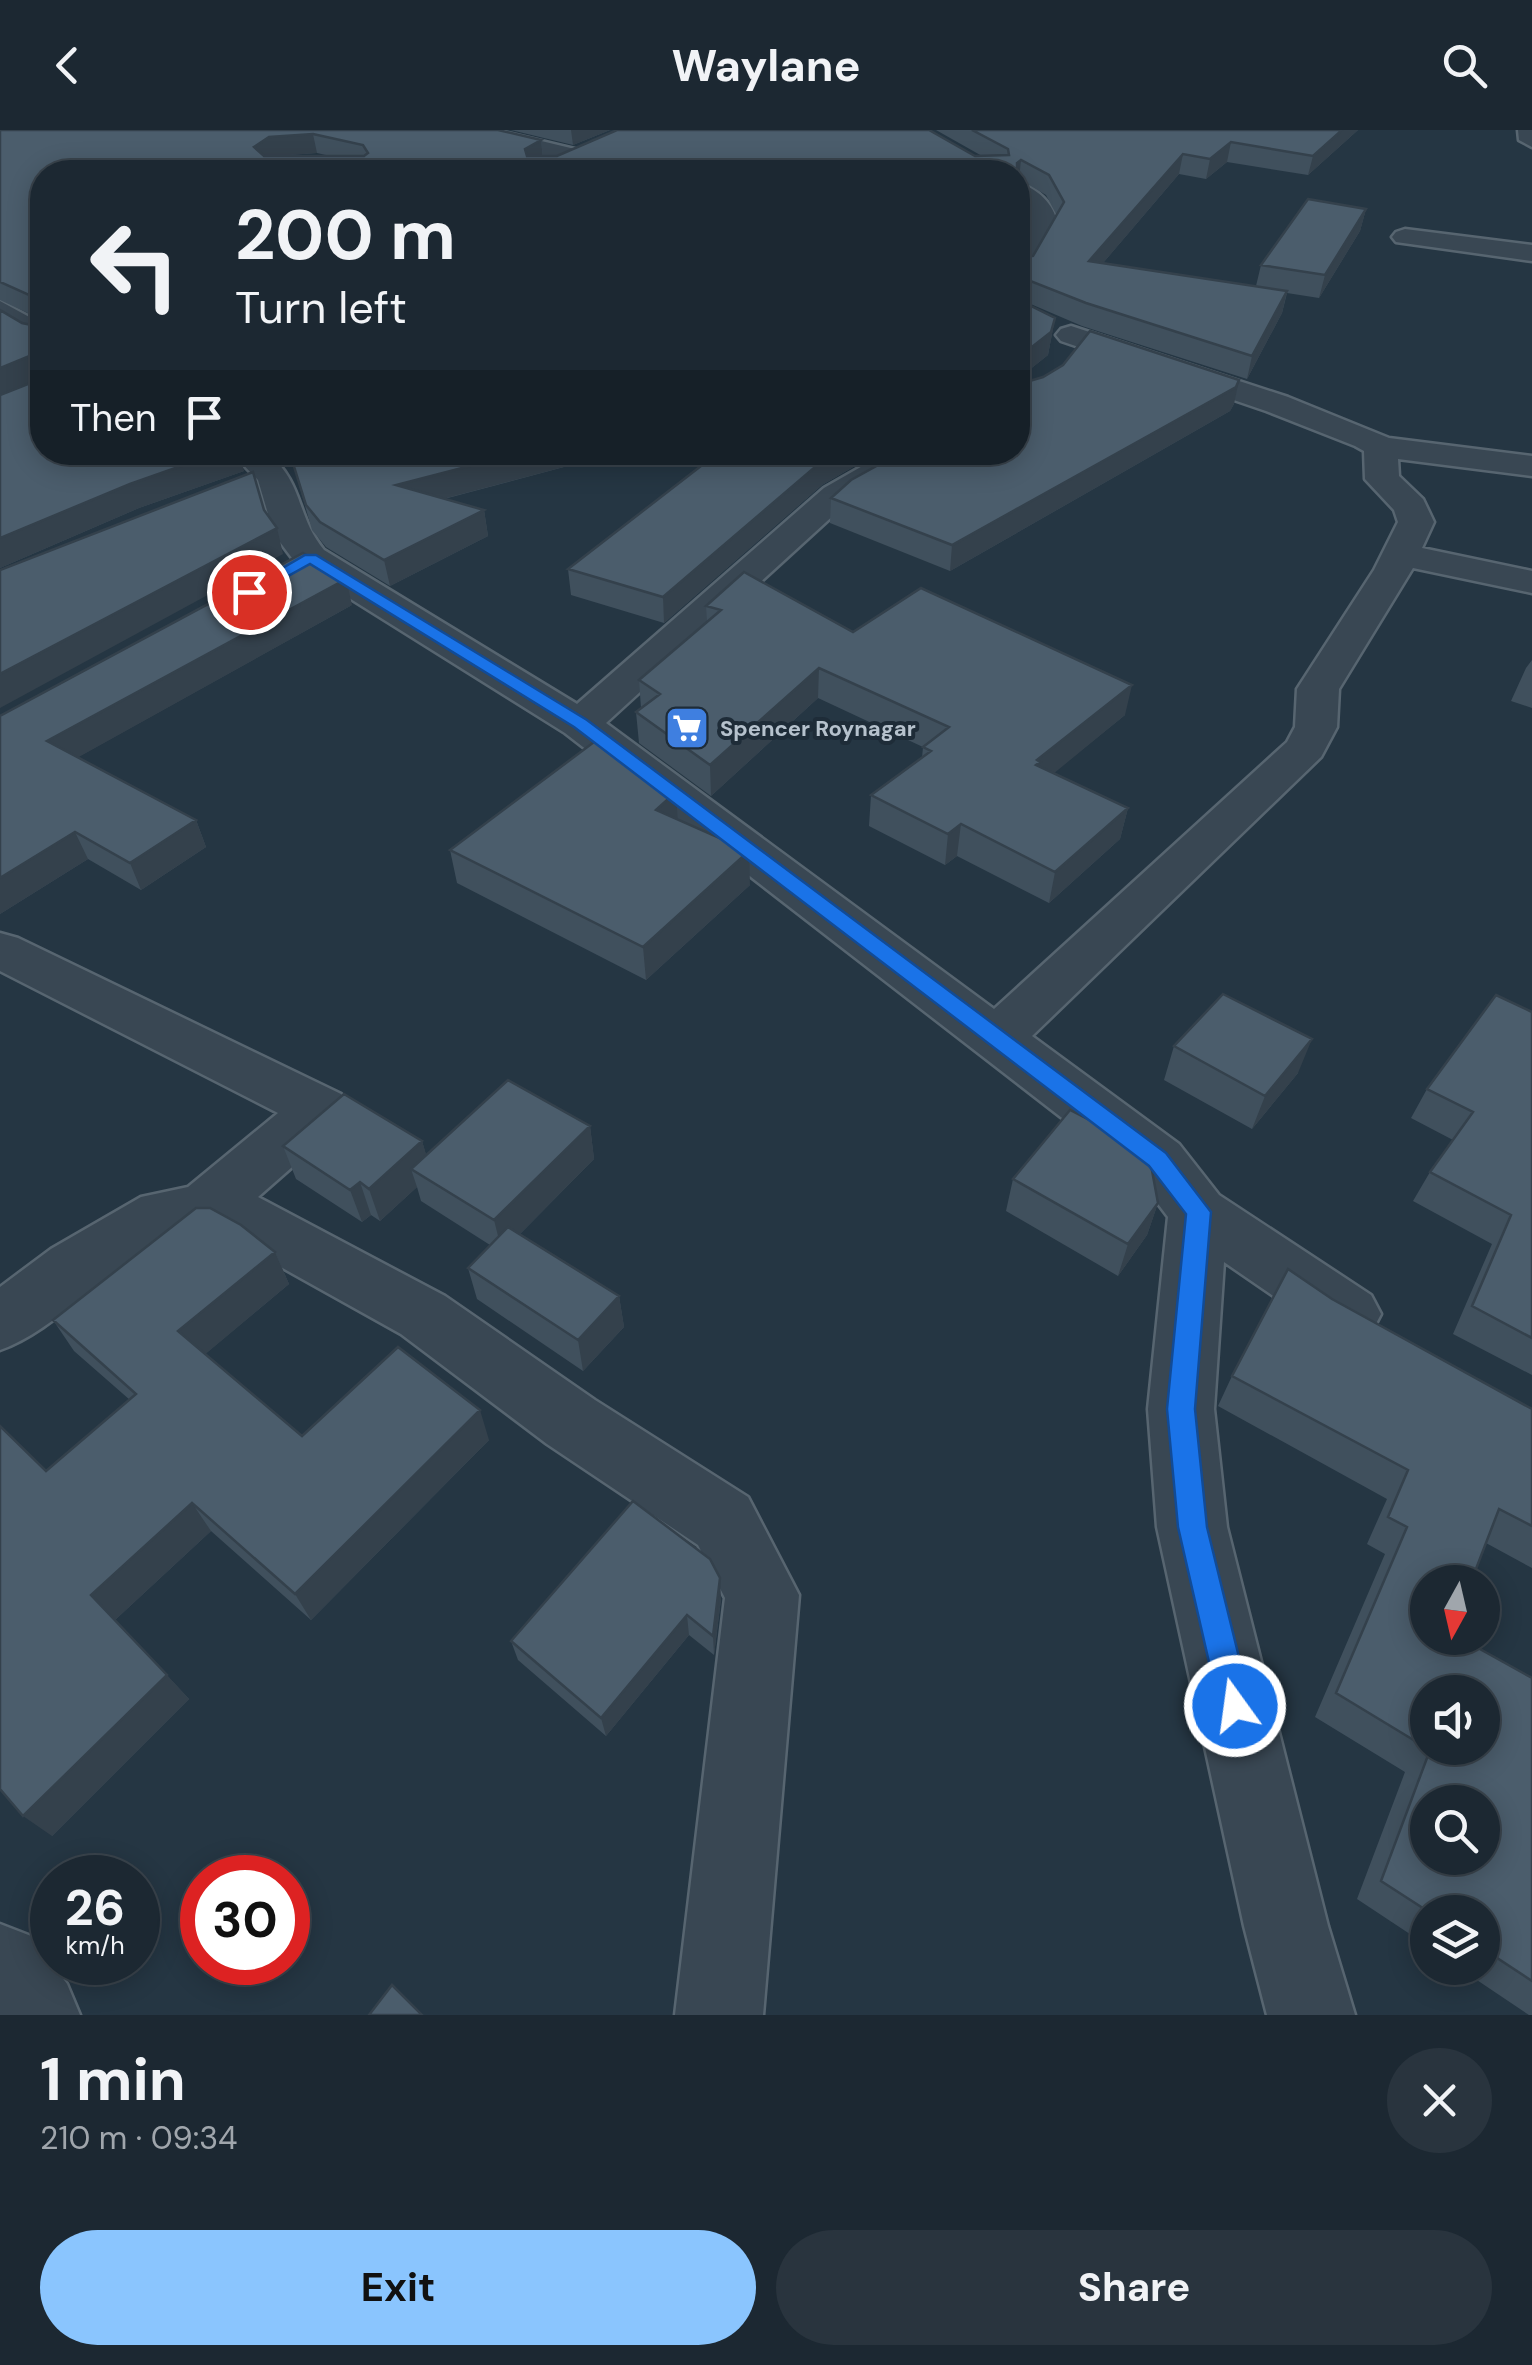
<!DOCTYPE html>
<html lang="en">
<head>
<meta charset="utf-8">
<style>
	body { margin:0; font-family:"DM Sans",sans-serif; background:#29343e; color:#f1f3f6; height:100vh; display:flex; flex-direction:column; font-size:38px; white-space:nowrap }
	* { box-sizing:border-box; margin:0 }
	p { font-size:32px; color:#a0a6ac }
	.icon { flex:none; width:55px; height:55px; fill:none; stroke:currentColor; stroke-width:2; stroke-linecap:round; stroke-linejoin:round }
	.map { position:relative; height:1885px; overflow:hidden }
	.details { display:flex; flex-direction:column; background:#1c2832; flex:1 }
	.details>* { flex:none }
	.guide { position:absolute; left:30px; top:30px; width:1000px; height:305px; border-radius:40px; box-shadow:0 5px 25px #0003,0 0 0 2px #3a444d; background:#1c2832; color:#f1f3f6; overflow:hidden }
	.needle { width:65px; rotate:188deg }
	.buttons { position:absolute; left:1410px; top:1435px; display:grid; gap:20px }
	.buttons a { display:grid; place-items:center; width:90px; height:90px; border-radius:50%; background:#1c2832; box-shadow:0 5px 25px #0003,0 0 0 2px #3a444d; font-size:50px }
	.speed { position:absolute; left:30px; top:1725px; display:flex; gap:20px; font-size:50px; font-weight:700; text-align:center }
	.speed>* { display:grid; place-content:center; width:130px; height:130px; border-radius:50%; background:#1c2832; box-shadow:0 5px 25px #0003,0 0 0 2px #3a444d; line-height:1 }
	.speed small { font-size:25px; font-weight:400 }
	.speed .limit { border:15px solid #d22; background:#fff; color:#111 }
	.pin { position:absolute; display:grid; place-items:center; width:85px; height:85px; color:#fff; margin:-42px; border:5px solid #fff; border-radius:50%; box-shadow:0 2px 10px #0007 }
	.me { position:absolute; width:110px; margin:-55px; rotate:346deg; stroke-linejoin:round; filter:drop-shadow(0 0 8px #0008) }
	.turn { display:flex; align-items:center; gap:35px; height:210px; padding:0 40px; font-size:45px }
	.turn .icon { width:130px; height:130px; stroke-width:2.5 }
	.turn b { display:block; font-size:70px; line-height:85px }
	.then { display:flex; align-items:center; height:95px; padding:0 40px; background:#0003; gap:20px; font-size:38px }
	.round { display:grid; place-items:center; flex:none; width:105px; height:105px; border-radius:52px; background:#29343e }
	.overview { display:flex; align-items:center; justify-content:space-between; height:170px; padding:0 40px }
	h1 { font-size:60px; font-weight:700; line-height:75px }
	.action { display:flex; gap:20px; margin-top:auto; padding:20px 40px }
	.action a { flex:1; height:115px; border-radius:60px; background:#8ac5fe; color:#111; font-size:40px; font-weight:700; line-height:115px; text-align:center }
	.action a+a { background:#29343e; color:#f1f3f6 }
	header { display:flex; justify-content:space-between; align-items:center; height:130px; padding:0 40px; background:#1c2832; font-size:45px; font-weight:700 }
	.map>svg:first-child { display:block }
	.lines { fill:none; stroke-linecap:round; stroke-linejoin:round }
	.minor-casing { stroke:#576570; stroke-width:5 }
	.minor { fill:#394753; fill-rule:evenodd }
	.wall { fill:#40505d; fill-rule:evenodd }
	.shaded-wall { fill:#34414c }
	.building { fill:#4b5d6c; stroke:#34414c; stroke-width:2.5; fill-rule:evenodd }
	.route { fill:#1a73e8; stroke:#114b97; stroke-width:2.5 }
	.labels { text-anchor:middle; stroke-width:8; stroke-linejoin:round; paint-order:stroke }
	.far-poi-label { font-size:22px; font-weight:bold; fill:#b6c2cd; stroke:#1e2c38; text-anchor:start }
</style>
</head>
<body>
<header><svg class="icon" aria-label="back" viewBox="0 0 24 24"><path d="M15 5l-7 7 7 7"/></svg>Waylane<svg class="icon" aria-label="search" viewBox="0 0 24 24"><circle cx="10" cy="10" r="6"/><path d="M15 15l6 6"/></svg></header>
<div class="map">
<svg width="1532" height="1885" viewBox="0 0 1532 1885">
	<rect width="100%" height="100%" fill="#253643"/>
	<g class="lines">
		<defs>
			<path id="minor" d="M456 0H495L583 21 586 26 559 42H530L553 28 459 5Z
				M1518 0H1532V17L1519 10Z
				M1018 53C1036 57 1055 75 1057 93L1027 146 1018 148V117L1031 93V84L1018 72Z
				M1405 99 1532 115V131L1396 112 1392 107 1396 102Z
				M0 171 42 194V216L32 213 0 192Z
				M1071 196 1288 267 1389 308 1532 326V346L1398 329 1399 346 1423 369 1434 392 1422 418 1532 441V463L1413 438 1339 559 1337 597 1321 627 1032 906 1179 1014 1219 1065 1371 1165 1381 1184 1371 1203 1349 1211 1327 1203 1224 1132 1214 1279 1227 1397 1328 1796 1355 1885H1267L1244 1796 1157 1397 1148 1279 1168 1087 1137 1046 565 603 298 436 274 404 258 350 231 322H267C305 355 295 384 324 420L577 574 824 358 887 322H928L924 329 848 372 606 593 994 879 1287 612 1295 597 1297 559 1374 440 1398 392 1394 380 1365 349 1364 321 1355 316 1266 281 1061 211 1056 205 1061 199Z
				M0 803 18 808 341 964 349 979 341 994 258 1067 445 1166 595 1270 748 1367 799 1465 763 1885H675L725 1468 698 1415 547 1314 401 1204 227 1107C133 1091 79 1192 0 1220V1157L51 1119 141 1067 188 1057 278 983 0 841Z
				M0 1794 31 1806 67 1854 80 1885H0Z"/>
		</defs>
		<use href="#minor" class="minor-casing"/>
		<use href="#minor" class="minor"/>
	</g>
	<path class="wall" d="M0 0H498L541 10 543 26H982L936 0H1358L1308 45 1227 32 1206 49 1179 44 1103 133 1256 156 1261 135 1366 79 1360 101 1319 168 1287 163 1282 183 1247 249 1082 196 1019 169 1055 188 1048 225 1019 248V254L1234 274 1230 281 950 441 830 393 831 368 1018 322V129L1033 126 1056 84 1046 65 1019 49 1018 51V42H42L244 341 139 378 0 438V265L22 193 36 196V187L0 170ZM317 23 330 26H275Z
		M511 0H610L573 15Z
		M322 322H620L444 369 484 380 488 406 390 456 326 417 312 400 292 330Z
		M719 322H879L822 355 664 493 571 465 568 439Z
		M352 475 78 627 196 690 206 717 141 760 88 729 0 784V586Z
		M706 476 853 502 1125 585 1053 643 1128 678 1120 709 1049 773 957 726 945 735 869 696 871 665 922 628 923 617 818 568 711 666 639 613 636 582 641 578 639 550 707 492Z
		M1532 530V578L1511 571 1526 538Z
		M678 689 750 755 646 850 457 753 450 720Z
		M1532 882V1245L1453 1204 1492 1114 1413 1071 1430 1042 1453 1010 1411 988 1427 959Z
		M1174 916 1298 943 1252 999 1164 950Z
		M590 996 594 1029 520 1104 619 1166 624 1197 583 1241 477 1169 468 1138 490 1115 421 1071 417 1057 380 1091 371 1085 362 1092 296 1049 283 1016 422 1011 426 1025Z
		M1013 1049 1158 1073 1147 1105 1118 1146 1006 1081Z
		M275 1122 289 1154 205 1224 302 1306 489 1310 311 1490 211 1401 115 1490 189 1569 52 1706 46 1341 130 1270 74 1221 53 1190Z
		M1332 1169 1532 1279V1438L1486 1413 1428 1508 1532 1548V1885H1529L1459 1838H1482V1782H1428V1816L1357 1769 1405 1642 1315 1587 1385 1424 1367 1414 1387 1369 1218 1276 1232 1246Z
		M721 1469 714 1525 689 1505 606 1606 518 1530 511 1511Z"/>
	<path class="shaded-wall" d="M571 0H610L573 15Z
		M1342 0H1358L1308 45 1313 26Z
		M313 4 317 23 274 26 258 37 254 17 269 7Z
		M541 10 543 29 527 39 525 19Z
		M1231 12 1227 32 1206 49 1210 29Z
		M1183 24 1179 44 1086 153 1089 131Z
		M1021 30 1019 49 1018 51V42H1015L1017 33Z
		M1030 72 1027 92 1018 111V95Z
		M1366 79 1360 101 1319 168 1325 145Z
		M1287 161 1282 183 1247 249 1252 226Z
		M1055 188 1048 225 1018 249 1019 227Z
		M32 225 41 248 0 265V238Z
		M1239 250 1234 274 1230 281 950 441 952 415Z
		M221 322H239L244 341 139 378 0 438V408L130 354Z
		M280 322H311L282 330Z
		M524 322H620L401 380 396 355Z
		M837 322H879L822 355 664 493 663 467 822 331Z
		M484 380 488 406 390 456 384 430Z
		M277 398 283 424 0 578V544Z
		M346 449 352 475 59 638 47 611Z
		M819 538 818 568 711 666 710 635Z
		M1132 555 1125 585 1036 658 1037 630Z
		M676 662 678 695 656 680Z
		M1128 678 1120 709 1049 773 1055 742Z
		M196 690 206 717 141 760 130 733Z
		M961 694 957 726 945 735 948 704Z
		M75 702 88 729 0 784V748Z
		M749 721 750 755 646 850 643 817Z
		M1312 909 1298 943 1252 999 1265 966Z
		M590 996 594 1029 502 1122 494 1090Z
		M422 1011 432 1044 411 1039 417 1057 380 1091 369 1059Z
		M360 1052 371 1085 362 1092 350 1060Z
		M1158 1073 1147 1105 1118 1146 1128 1114Z
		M275 1122 289 1154 196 1232 178 1201Z
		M619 1166 624 1197 583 1241 578 1210Z
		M480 1280 489 1310 311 1490 295 1464Z
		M192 1373 211 1401 114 1491 91 1465Z
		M720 1448 721 1469 714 1525 713 1506Z
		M687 1485 689 1505 606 1606 601 1588Z
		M167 1545 189 1569 52 1706 23 1686Z"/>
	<path class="building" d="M0 0H498L541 10 525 19 527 26H557L617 0H929L975 26 1009 25 1008 19 972 0H1342L1313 26 1231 12 1210 29 1183 24 1089 131 1287 161 1252 226 1086 173 1018 146 1019 170 1055 188 1051 202 1019 227V254L1043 247 1063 235 1090 201 1239 250 1236 257 952 415 831 368 851 350 902 322H1018V113V129L1033 126 1064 72 1049 45 1021 30 1017 33V42H42V322H221L130 354 0 408V265L36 251 37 229 32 225 0 238V180L22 193 36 196V168L0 152ZM313 4 363 15 368 23 364 26H264L254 17 269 7Z
		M1018 53 1030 65V72L1018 95Z
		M1308 69 1366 79 1325 145 1261 135Z
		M322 322H524L396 355 484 380 384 430 320 392 306 375 292 330Z
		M719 322H837L822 331 663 467 568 439Z
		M253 342 264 380 277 398 0 544V440Z
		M303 423 346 449 47 611 196 690 130 733 75 702 0 748V586Z
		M744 442 853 502 921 458 1132 555 1037 630 1040 632 1036 635 1128 678 1055 742 961 694 948 704 871 665 931 621 923 617 949 597 819 538 710 635 636 582 660 564 639 550 721 480 706 476Z
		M602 606 676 662 656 680 749 721 643 817 450 720Z
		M1223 864 1312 909 1265 966 1174 916Z
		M1496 865 1532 882V1208L1472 1176 1511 1085 1430 1042 1473 982 1427 959Z
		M508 950 590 996 494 1090 411 1039Z
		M344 964 422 1011 369 1059 360 1052 350 1060 283 1016Z
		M1070 980 1134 1013 1151 1035 1158 1073 1128 1114 1013 1049Z
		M196 1078H210L241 1095 275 1122 178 1201 302 1306 398 1217 480 1280 295 1464 192 1373 91 1465 167 1545 23 1686 0 1659V1296L46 1341 136 1264 53 1190Z
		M508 1097 619 1166 578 1210 468 1138Z
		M1288 1139 1332 1169 1532 1279V1396L1499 1379 1471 1452H1428V1508H1460L1532 1548V1851L1482 1818V1782H1429L1381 1751 1430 1620 1336 1563 1407 1397 1388 1387 1408 1340 1232 1246ZM1428 1562H1482V1618H1428ZM1428 1672H1482V1728H1428Z
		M633 1371 710 1429 720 1448 713 1506 687 1485 601 1588 511 1511Z
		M392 1855 422 1885H369Z"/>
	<path class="route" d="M305 425H316L587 590 1166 1023 1211 1082 1195 1279 1207 1397 1251 1576 1247 1587 1235 1592 1224 1587 1219 1576 1178 1397 1167 1279 1186 1084 1149 1036 574 597 310 434 254 465 241 462Z"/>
	<defs>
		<symbol id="supermarket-square" viewBox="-11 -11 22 22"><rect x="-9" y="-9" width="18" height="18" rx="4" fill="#3f7fe0" stroke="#1e2c38"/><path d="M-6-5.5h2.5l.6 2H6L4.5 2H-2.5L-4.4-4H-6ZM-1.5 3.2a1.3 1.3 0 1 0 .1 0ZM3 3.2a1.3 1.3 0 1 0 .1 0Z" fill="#fff"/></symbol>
	</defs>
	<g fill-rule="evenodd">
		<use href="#supermarket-square" x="662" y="573" width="50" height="50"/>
	</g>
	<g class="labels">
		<g class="far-poi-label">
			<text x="720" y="606">Spencer Roynagar</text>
		</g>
	</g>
</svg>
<div class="buttons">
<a><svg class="needle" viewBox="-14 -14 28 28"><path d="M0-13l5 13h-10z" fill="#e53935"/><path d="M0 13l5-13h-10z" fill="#a0a6ac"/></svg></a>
<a><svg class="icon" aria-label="sound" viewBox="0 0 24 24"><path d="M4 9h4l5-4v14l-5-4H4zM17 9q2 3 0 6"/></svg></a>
<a><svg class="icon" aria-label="search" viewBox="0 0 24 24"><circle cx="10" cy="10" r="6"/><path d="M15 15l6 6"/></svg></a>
<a><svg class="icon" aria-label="layers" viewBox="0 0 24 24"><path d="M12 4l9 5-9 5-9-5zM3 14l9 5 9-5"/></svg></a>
</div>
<div class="speed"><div>26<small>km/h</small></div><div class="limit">30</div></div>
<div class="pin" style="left:249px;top:462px;background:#d93025"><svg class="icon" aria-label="arrive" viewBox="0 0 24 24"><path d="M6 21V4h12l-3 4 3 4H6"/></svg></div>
<svg class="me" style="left:1235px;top:1576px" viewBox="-20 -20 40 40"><circle r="17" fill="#1a73e8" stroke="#fff" stroke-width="3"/><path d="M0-11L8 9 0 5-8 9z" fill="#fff"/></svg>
<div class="guide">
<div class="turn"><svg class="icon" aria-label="left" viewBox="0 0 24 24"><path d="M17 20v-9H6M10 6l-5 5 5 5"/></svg><div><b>200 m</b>Turn left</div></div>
<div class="then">Then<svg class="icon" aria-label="arrive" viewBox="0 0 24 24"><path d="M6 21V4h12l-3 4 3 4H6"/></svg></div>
</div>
</div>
<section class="details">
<div class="overview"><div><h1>1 min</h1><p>210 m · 09:34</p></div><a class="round"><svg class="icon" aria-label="close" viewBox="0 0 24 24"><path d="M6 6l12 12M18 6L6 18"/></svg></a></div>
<div class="action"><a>Exit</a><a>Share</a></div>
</section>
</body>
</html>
